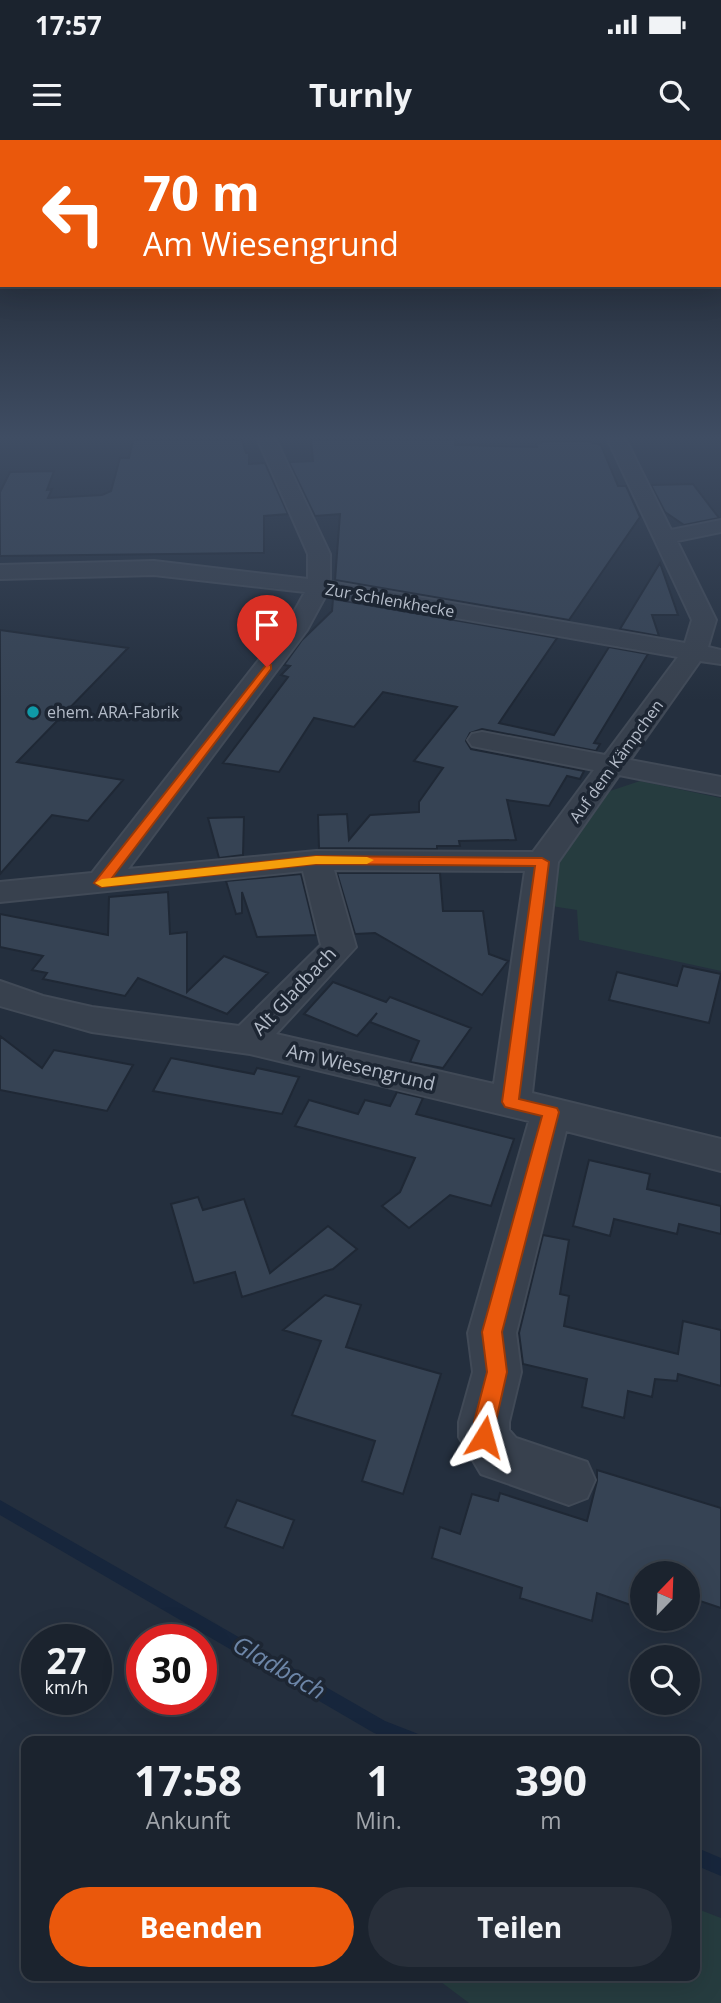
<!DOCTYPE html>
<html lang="de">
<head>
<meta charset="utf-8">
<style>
	body { margin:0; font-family:"Open Sans",sans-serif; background:#282f3a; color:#f1f3f6; height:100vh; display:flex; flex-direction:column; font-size:26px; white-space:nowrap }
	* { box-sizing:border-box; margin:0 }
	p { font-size:23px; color:#a0a4aa }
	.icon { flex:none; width:38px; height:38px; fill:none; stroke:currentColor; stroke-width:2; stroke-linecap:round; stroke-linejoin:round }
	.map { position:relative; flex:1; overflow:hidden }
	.details { position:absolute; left:21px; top:1596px; width:679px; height:245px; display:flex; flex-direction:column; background:#1b232e; border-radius:14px; box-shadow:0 7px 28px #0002,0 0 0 2px #39404a }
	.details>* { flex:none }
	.banner { position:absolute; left:0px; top:0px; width:721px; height:147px; box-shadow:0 7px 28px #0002,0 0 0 2px #39404a; background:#ea580c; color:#fff; overflow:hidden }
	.needle { width:46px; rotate:23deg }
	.controls { position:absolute; left:630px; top:1421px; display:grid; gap:14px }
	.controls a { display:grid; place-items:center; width:70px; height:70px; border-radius:50%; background:#1b232e; box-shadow:0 7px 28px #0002,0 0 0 2px #39404a; font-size:35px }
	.speed { position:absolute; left:21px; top:1484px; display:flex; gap:14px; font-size:35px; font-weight:700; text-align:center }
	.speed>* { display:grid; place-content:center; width:91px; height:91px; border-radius:50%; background:#1b232e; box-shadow:0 7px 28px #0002,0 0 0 2px #39404a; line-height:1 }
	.speed small { font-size:18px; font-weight:400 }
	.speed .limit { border:10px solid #d22; background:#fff; color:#111 }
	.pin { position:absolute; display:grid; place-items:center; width:60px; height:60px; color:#fff; margin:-72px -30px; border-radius:50% 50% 50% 0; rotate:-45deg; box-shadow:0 0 7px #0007 }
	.pin .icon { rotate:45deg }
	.me { position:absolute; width:77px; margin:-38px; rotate:8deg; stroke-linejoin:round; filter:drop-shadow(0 0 5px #0008) }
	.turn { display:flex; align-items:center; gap:24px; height:147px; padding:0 28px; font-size:32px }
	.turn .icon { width:91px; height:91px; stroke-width:2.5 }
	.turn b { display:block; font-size:49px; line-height:60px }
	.eta { display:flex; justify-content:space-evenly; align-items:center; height:119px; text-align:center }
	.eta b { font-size:42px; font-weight:700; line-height:49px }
	.action { display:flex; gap:14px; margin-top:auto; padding:14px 28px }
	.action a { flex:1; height:80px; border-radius:42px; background:#ea580c; color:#fff; font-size:28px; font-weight:700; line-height:80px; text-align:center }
	.action a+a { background:#282f3a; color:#f1f3f6 }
	.status { display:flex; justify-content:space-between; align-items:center; height:49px; padding:0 35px; background:#1b232e; direction:ltr }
	.status svg { height:19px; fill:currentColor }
	header { display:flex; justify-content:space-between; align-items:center; height:91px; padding:0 28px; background:#1b232e; font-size:32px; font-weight:700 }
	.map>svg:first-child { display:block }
	.green { fill:#263c3f }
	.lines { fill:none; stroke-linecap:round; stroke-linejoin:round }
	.stream { fill:#17263c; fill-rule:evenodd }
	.building { fill:#364354; stroke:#1f2835; stroke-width:2 }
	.minor-casing { stroke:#414a57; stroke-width:4 }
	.minor { fill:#38414e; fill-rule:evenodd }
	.route { fill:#ea580c; stroke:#983908; stroke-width:2 }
	.slow { fill:#f59e0b }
	.culture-dot { fill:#0f9aa8; stroke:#1d2633; stroke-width:2.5 }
	.labels { text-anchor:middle; stroke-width:7; stroke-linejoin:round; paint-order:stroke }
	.far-street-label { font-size:16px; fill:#b4bcc9; stroke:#1d2633 }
	.far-poi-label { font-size:16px; fill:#b4bcc9; stroke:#1d2633; text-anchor:start }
	.street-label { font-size:19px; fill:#b4bcc9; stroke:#1d2633 }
	.near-water-label { font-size:24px; font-style:italic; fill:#6d86a8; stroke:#1d2633 }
</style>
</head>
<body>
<div class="status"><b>17:57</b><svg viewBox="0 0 49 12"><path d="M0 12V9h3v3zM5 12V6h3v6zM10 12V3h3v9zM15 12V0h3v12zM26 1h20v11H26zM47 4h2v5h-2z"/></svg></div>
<header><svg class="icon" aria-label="menu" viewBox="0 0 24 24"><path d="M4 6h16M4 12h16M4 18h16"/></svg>Turnly<svg class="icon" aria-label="search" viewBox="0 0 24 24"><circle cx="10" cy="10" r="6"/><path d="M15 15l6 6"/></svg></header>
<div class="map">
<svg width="721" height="1863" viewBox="0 0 721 1863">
	<rect width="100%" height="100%" fill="#242f3e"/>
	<path class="green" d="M640 641 721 658V831L579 800 577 770 551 766 555 728 610 651Z
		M695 1768 721 1778V1863H469L433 1836H695Z"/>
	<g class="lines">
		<path class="stream" d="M0 1360 385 1581 421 1595 423 1601H395L374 1593 0 1375Z
			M695 1707 721 1718V1736L695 1725Z"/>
	</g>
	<path class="building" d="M133 300H242L246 313H249V324L265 323 288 374 264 376V413L0 416V352L10 332 54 331 47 350 52 349 48 358 102 355 111 351 120 318H129Z
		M311 300H455V305L537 307 536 303 550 301H587L601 305 618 346H626L640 377 569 480 335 440 340 374 315 376 289 322 313 321Z
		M693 344 719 378 684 385 665 372 651 345Z
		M660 423 678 475H652L659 496 620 489Z
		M333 459 557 498 499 583 554 595 609 507 648 514 594 603 600 604 596 611 482 589 470 593 466 601 471 609 584 631 580 639 567 636 549 666 507 660 516 700 459 701 460 706H437V709L319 708 318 675 347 674 349 700 370 675 419 672V662L443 628 414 621 457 567 383 552 354 587 314 578 279 632 223 623 288 537 281 535 290 526 284 525 302 500 332 471Z
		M0 490 128 508 17 622 123 640 88 681 52 675 0 734Z
		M244 677 243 715 219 718 208 678Z
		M337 733H440L443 771H483L489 814 508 821 482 855 375 793 355 794Z
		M301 734 316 795 257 797 242 752V773L236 774 226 741Z
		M168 752 170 794 187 792V852L224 816 268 833 227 874 138 838 125 856 43 839 47 833 32 830 43 816 0 807V774L108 795 109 757Z
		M683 826 721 834 709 883 609 860 617 832 677 846Z
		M333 842 386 862 390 857 471 888 443 928 410 922 419 901 370 882 377 873 357 896 304 874Z
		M0 896 42 928 54 910 133 925 107 971 0 950Z
		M171 918 254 934 257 928 299 937 282 974 153 951Z
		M397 952 423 958 416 974 514 999 491 1066 450 1055 409 1088 382 1066 400 1052 415 1018 295 986 309 960 358 974 365 960 390 966Z
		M589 1020 650 1034 647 1049 721 1066V1094L679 1084 677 1094 614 1079 610 1096 573 1086Z
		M198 1057 203 1070 244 1059 270 1133 328 1086 357 1109 333 1129 242 1157 235 1132 194 1143 171 1064Z
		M543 1095 569 1100 560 1154 569 1156 564 1186 678 1214 683 1181 721 1190V1246L678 1234 677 1241 655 1239 652 1257 628 1251 624 1278 582 1267 587 1239 523 1224 519 1193Z
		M325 1155 361 1165 346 1207 441 1234 403 1354 362 1341 375 1301 292 1275 321 1201 283 1190Z
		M597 1330 721 1368V1468L688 1457V1433H642V1469L597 1453 592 1481 520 1458 522 1448 432 1418 440 1387 460 1394 472 1354 498 1361 500 1353 587 1381 597 1341Z
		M237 1360 294 1380 283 1408 225 1387Z"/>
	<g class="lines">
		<defs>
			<path id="minor" d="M258 300H276L330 414V442L685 503 692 480 608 300H626L671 390 721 380V392L677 401 716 480 708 507 721 510V524L700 521 630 620 721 637V655L619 635 558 722 532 953 721 999V1031L566 991 516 1193 521 1232 509 1282V1290L516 1298 587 1322 595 1340 587 1358 569 1365 481 1334 459 1297V1282L473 1232 468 1193 529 981 250 914 92 892 0 866V841L43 856 92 867 239 886 321 805 303 731 0 762V742L92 733 288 483 305 452 154 435 0 439V425L154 421 308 439V414ZM326 455 678 517 605 615 482 592 472 594 468 600 472 606 594 630 533 712 316 711 128 729 307 490ZM334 730 525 731 494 944 276 894 356 807Z"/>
		</defs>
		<use href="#minor" class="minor-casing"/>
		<use href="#minor" class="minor"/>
	</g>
	<linearGradient id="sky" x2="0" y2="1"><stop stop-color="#141a22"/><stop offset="0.53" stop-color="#3f4d63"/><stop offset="1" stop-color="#3f4d63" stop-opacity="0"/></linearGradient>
	<rect width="721" height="561" fill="url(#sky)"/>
	<path class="route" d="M267 524 271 525V529L112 738 316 716 542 718 549 722 519 959 557 968 559 972 502 1192 507 1232 491 1303 484 1306 476 1303 474 1282 487 1232 482 1192 542 976 505 967 502 962 535 726 316 724 101 747 94 743Z"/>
	<path class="slow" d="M316 716 367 717 374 720 367 724H316L102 747 95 743 102 739Z"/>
	<circle class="culture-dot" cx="33" cy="572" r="7"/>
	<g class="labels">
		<g class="far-street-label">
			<text transform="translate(390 460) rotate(10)" y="6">Zur Schlenkhecke</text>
			<text transform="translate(616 621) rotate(-54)" y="6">Auf dem Kämpchen</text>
		</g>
		<g class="far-poi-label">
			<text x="47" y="578">ehem. ARA-Fabrik</text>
		</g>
		<g class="street-label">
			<text transform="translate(294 851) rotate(-47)" y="7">Alt Gladbach</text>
			<text transform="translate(361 927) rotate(13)" y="7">Am Wiesengrund</text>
		</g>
		<g class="near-water-label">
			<text transform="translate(279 1528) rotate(30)" y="8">Gladbach</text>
		</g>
	</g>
</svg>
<div class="controls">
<a><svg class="needle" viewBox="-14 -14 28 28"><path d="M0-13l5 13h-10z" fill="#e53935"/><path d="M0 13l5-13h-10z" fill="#a0a4aa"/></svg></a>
<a><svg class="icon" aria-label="search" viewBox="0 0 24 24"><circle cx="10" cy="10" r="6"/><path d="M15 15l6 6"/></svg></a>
</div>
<div class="speed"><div>27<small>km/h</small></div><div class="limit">30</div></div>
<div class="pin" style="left:267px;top:527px;background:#d93025"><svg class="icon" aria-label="arrive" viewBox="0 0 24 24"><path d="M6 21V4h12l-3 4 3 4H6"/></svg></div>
<svg class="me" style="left:484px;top:1297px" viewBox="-20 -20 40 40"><path d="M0-17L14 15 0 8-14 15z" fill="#ea580c" stroke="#fff" stroke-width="4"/></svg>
<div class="banner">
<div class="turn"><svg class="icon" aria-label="left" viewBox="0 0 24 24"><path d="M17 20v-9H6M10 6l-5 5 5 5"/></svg><div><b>70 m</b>Am Wiesengrund</div></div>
</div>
<section class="details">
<div class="eta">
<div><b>17:58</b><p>Ankunft</p></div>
<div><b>1</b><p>Min.</p></div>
<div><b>390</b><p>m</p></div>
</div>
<div class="action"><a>Beenden</a><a>Teilen</a></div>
</section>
</div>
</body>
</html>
